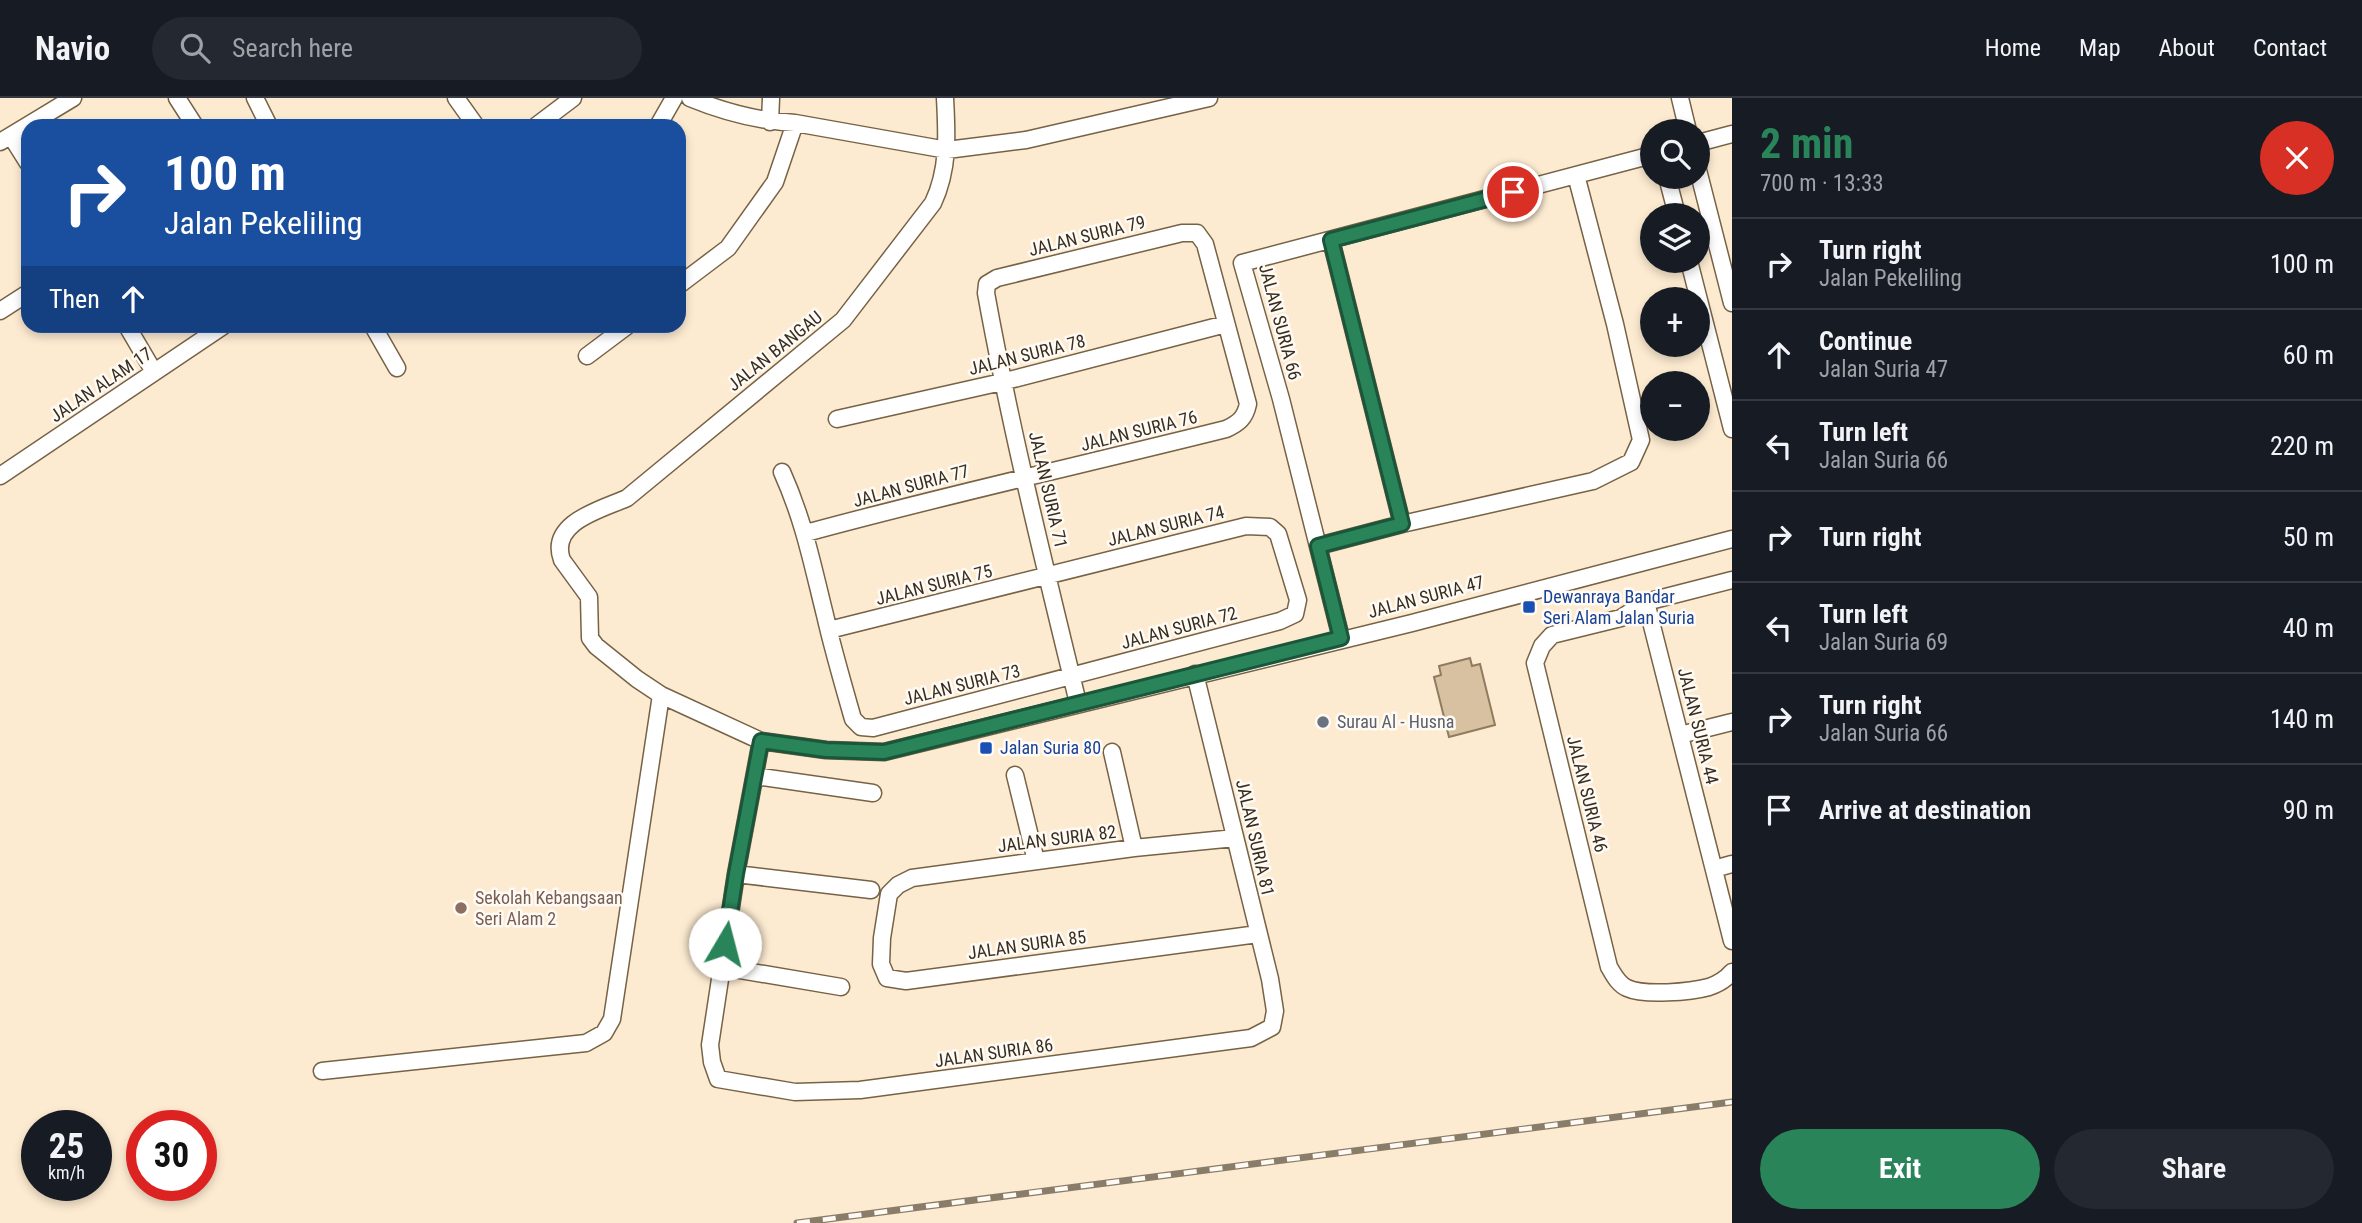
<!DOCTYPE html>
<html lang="en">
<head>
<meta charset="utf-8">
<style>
	body { margin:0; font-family:"Roboto Condensed",sans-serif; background:#242831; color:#f1f3f6; height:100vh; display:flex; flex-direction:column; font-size:26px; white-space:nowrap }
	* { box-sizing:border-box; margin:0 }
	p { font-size:23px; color:#9ea1a6 }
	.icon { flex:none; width:38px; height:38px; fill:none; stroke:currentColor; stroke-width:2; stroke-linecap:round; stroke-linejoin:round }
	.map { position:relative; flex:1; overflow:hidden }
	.sheet { display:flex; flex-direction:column; background:#171b24; width:630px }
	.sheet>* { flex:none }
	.guide { position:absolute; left:21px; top:21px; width:665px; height:214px; border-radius:21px; box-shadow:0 4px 10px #0003; background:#1a4fa0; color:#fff; overflow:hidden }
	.tools { position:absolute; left:1640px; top:21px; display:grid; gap:14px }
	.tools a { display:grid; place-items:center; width:70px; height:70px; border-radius:50%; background:#171b24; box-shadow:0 4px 10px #0003; font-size:35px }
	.speed { position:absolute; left:21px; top:1012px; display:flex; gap:14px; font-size:35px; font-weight:700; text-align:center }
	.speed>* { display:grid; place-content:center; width:91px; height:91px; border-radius:50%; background:#171b24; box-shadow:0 4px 10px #0003; line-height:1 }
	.speed small { font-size:18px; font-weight:400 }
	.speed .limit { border:10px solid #d22; background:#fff; color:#111 }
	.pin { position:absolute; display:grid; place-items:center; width:60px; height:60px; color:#fff; margin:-30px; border:4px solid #fff; border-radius:50%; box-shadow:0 2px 7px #0007 }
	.me { position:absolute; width:77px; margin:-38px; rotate:8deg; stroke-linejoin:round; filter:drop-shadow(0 0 5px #0008) }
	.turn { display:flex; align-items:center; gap:24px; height:147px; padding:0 28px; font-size:32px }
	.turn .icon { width:91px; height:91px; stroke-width:2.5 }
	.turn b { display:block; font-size:49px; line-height:60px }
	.then { display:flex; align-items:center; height:66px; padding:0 28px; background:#0003; gap:14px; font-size:26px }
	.round { display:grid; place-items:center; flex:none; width:74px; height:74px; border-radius:37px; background:#242831 }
	.overview { display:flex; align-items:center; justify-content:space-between; height:119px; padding:0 28px }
	h1 { font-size:42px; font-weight:700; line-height:52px; color:#29845a }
	.cta { display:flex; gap:14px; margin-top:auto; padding:14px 28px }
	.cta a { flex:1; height:80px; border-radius:42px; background:#29845a; color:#fff; font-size:28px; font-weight:700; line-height:80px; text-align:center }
	.cta a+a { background:#242831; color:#f1f3f6 }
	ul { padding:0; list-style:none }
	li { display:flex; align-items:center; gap:21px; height:91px; padding:0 28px; border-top:2px solid #363941 }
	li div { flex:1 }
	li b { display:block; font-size:26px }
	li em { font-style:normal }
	header { display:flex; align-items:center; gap:42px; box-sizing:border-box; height:98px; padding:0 35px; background:#171b24; border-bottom:2px solid #363941 }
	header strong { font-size:33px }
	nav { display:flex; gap:38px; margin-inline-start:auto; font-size:24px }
	.search { width:490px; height:63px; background:#242831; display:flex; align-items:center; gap:18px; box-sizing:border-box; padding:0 24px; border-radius:38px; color:#9ea1a6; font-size:26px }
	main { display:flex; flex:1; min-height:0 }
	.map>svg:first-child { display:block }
	.building { fill:#d7c1a1; stroke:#8f7b5e; stroke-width:2 }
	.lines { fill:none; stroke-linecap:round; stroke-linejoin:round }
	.minor-casing { stroke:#766245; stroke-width:19 }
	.minor { stroke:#fff; stroke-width:16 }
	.rail-casing { stroke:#897d6a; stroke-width:7 }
	.rail { stroke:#fffaf4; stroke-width:4.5; stroke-dasharray:13; stroke-linecap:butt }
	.route-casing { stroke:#1b563a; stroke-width:18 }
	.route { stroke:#29845a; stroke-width:12 }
	.transit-dot { fill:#1a4fb4; stroke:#fffaf4; stroke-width:2.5 }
	.worship-dot { fill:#6b7280; stroke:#fffaf4; stroke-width:2.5 }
	.education-dot { fill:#8d6e63; stroke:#fffaf4; stroke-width:2.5 }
	.labels { text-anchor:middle; stroke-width:5; stroke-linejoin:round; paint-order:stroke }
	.street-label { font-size:18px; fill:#362e21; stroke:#fffaf4 }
	.transit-label { font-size:18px; fill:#164399; stroke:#fffaf4; text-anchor:start }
	.worship-label { font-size:18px; fill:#5b616d; stroke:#fffaf4; text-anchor:start }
	.education-label { font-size:18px; fill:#785e54; stroke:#fffaf4; text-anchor:start }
</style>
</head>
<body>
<header>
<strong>Navio</strong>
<div class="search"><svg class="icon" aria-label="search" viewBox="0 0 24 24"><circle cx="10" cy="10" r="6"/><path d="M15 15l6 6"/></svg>Search here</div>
<nav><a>Home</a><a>Map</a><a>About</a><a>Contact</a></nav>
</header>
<main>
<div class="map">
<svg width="1732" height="1125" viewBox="0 0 1732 1125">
	<rect width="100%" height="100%" fill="#fdebd1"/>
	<path class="building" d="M1470 560 1472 568 1480 566 1495 627 1449 639 1434 579 1441 577 1439 568Z"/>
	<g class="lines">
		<defs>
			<path id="minor" d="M177 0 195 28
				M255 0 269 28
				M456 0 476 28
				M690 0C724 14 758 23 795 25L947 52 1026 42 1209 0
				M945 0C947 37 949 71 933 105L843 222 627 400C603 411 548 424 562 462L589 499 590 540 596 548 637 581 661 597 761 643 826 652 884 654 1412 525 1732 441
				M1680 0 1688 33
				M770 24 771 0
				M536 28 573 0
				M658 28 674 0
				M11 38 28 65
				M0 44 73 0
				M1698 45 1732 36
				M1698 72 1732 205
				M1667 79 1677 117
				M1331 142 1402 426
				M1689 163 1732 331
				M679 187 728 150 775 84 795 25
				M0 213 28 195
				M127 228 154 274
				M373 228 397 270
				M587 258 627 228
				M837 321 1002 284 1226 226
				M782 374C804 423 812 465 825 517 833 552 843 586 853 621L861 629 873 630 1280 523 1295 516 1298 502 1278 436 1270 429 1246 428 829 532
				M0 378 223 228
				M806 435C945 397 1086 366 1226 331 1239 325 1245 320 1248 306L1205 146 1197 135H1182L997 180 987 186 986 195C1011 333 1045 469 1078 605
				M1318 448 1402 426 1593 383 1631 364 1641 342 1615 226 1576 77
				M1732 482 1646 504 1621 520 1552 537 1542 548 1535 565 1609 869C1614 877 1618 886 1627 890 1644 898 1691 894 1709 889 1718 886 1726 881 1732 874
				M1646 504 1732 843
				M1341 540 1281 301 1242 165 1652 57
				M1680 637 1732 624
				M761 643 736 776 710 947 712 964 718 981 795 994 860 992 1251 940 1272 929 1275 913 1270 881 1195 576
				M1112 654 1134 750
				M1015 677 1036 763
				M755 678 873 695
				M1235 740 1134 750 912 780 898 787 889 796 882 840 881 866 887 880 906 883 1258 836
				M1714 771 1732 766
				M736 776 871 792
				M722 869 841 889
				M322 973 586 945 604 935 612 921 661 597"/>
		</defs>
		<use href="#minor" class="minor-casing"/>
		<use href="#minor" class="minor"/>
		<defs>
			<path id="rail" d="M797 1125 1732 1004"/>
		</defs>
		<use href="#rail" class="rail-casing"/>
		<use href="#rail" class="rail"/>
	</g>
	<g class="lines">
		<defs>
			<path id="route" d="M725 846 736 776 761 643 826 652 884 654 1341 540 1318 448 1402 426 1331 142 1513 94"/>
		</defs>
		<use href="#route" class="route-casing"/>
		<use href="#route" class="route"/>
	</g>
	<g class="transit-dot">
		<rect x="1522" y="502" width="14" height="14" rx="3.5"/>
		<rect x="979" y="643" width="14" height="14" rx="3.5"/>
	</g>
	<circle class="worship-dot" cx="1323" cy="624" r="7"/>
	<circle class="education-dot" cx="461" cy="810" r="7"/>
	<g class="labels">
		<g class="street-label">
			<text transform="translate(1087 138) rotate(-14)" y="6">JALAN SURIA 79</text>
			<text transform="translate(1280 224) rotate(75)" y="6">JALAN SURIA 66</text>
			<text transform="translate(775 253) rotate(-39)" y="6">JALAN BANGAU</text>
			<text transform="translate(1027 257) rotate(-14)" y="6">JALAN SURIA 78</text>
			<text transform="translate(101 287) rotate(-34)" y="6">JALAN ALAM 17</text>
			<text transform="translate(1139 333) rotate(-14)" y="6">JALAN SURIA 76</text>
			<text transform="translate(911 388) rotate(-15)" y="6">JALAN SURIA 77</text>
			<text transform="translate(1048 392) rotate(77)" y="6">JALAN SURIA 71</text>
			<text transform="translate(1166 428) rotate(-14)" y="6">JALAN SURIA 74</text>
			<text transform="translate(934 487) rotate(-14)" y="6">JALAN SURIA 75</text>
			<text transform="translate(1426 499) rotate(-15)" y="6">JALAN SURIA 47</text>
			<text transform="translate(1179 530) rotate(-15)" y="6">JALAN SURIA 72</text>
			<text transform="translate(962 587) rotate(-14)" y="6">JALAN SURIA 73</text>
			<text transform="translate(1698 628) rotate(76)" y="6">JALAN SURIA 44</text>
			<text transform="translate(1587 696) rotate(76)" y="6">JALAN SURIA 46</text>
			<text transform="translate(1255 740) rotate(77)" y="6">JALAN SURIA 81</text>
			<text transform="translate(1057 741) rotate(-7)" y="6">JALAN SURIA 82</text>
			<text transform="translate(1027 847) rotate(-8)" y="6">JALAN SURIA 85</text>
			<text transform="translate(994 955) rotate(-8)" y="6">JALAN SURIA 86</text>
		</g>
		<g class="transit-label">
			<text x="1543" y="505">Dewanraya Bandar<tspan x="1543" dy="21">Seri Alam Jalan Suria</tspan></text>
			<text x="1000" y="656">Jalan Suria 80</text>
		</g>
		<g class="worship-label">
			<text x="1337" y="630">Surau Al - Husna</text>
		</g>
		<g class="education-label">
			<text x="475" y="806">Sekolah Kebangsaan<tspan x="475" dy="21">Seri Alam 2</tspan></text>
		</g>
	</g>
</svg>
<div class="tools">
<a><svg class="icon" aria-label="search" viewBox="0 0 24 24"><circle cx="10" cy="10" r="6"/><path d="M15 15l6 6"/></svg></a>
<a><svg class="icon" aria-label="layers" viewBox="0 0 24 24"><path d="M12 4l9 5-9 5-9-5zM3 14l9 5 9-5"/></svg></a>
<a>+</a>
<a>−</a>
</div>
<div class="speed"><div>25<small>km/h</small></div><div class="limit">30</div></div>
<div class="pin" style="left:1513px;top:94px;background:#d93025"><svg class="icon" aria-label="arrive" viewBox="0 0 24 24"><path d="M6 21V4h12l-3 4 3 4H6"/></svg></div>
<svg class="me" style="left:725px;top:846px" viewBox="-20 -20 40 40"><circle r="19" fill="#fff"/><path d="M0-13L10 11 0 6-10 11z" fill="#29845a"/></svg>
<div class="guide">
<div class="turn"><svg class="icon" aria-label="right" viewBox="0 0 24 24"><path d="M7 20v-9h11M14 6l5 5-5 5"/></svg><div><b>100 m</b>Jalan Pekeliling</div></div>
<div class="then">Then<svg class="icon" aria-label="ahead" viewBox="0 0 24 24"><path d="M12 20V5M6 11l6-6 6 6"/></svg></div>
</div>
</div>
<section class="sheet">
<div class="overview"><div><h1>2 min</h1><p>700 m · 13:33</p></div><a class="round" style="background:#d93025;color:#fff"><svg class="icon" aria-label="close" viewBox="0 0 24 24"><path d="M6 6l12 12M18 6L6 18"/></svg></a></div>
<ul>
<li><svg class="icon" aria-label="right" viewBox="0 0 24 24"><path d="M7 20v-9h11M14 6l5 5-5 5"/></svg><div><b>Turn right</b><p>Jalan Pekeliling</p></div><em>100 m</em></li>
<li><svg class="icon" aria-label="ahead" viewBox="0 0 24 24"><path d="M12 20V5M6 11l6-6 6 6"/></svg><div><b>Continue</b><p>Jalan Suria 47</p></div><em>60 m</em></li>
<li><svg class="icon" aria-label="left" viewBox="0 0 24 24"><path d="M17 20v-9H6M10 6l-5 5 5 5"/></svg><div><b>Turn left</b><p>Jalan Suria 66</p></div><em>220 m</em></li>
<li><svg class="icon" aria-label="right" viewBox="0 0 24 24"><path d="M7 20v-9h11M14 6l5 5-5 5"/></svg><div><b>Turn right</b></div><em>50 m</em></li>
<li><svg class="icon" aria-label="left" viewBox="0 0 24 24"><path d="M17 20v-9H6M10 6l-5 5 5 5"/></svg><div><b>Turn left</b><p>Jalan Suria 69</p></div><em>40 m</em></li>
<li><svg class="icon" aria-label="right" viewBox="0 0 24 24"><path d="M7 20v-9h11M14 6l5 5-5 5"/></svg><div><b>Turn right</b><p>Jalan Suria 66</p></div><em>140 m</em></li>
<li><svg class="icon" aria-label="arrive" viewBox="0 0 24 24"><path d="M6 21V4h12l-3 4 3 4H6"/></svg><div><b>Arrive at destination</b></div><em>90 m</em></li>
</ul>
<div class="cta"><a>Exit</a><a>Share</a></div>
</section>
</main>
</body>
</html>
